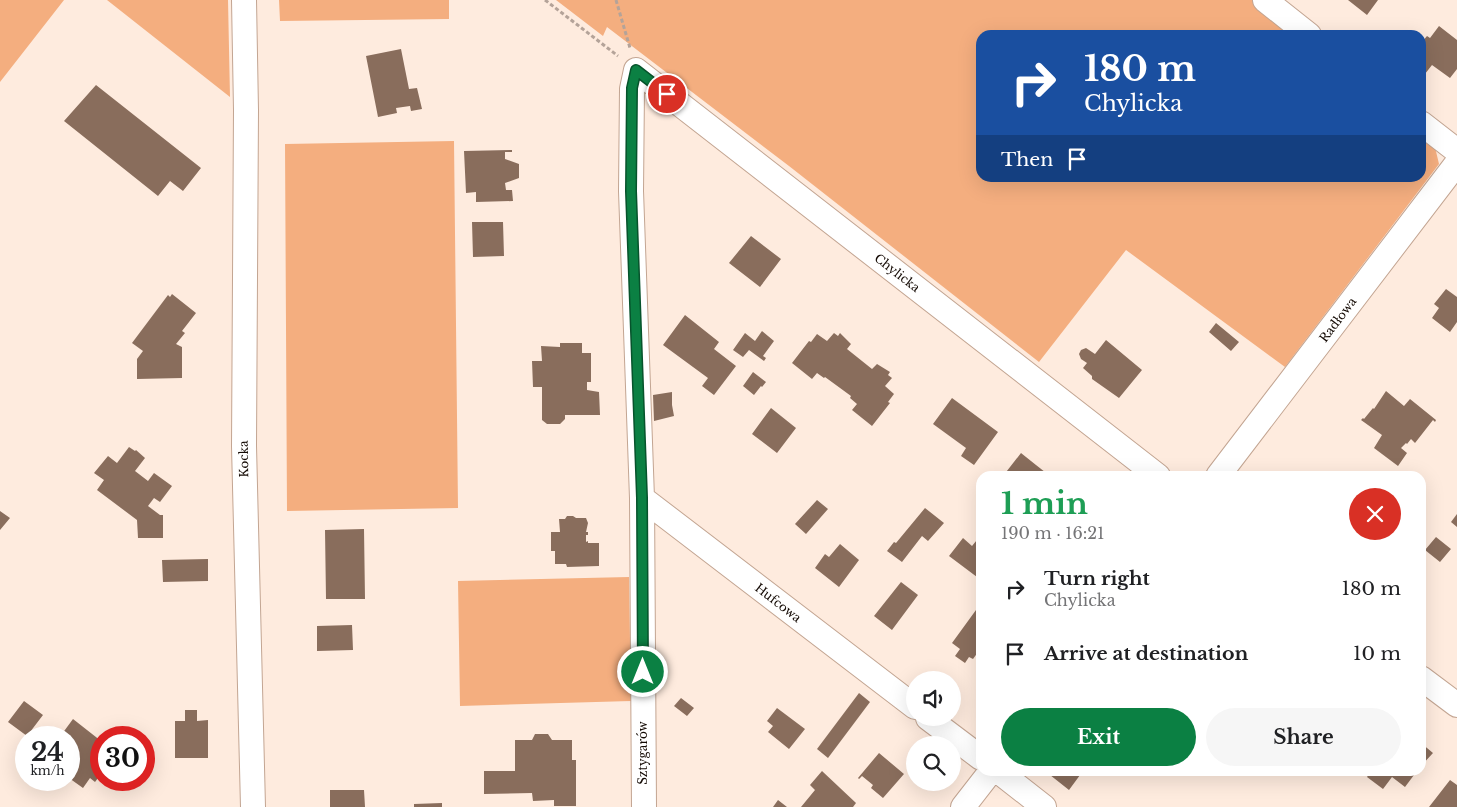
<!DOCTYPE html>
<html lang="en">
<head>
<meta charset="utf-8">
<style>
	body { margin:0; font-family:"Libre Baskerville",serif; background:#f6f6f6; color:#202124; height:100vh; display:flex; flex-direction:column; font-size:19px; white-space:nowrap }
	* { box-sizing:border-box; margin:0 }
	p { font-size:16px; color:#757577 }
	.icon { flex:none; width:28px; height:28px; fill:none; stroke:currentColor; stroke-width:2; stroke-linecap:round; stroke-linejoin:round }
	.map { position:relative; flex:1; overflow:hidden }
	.panel { position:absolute; left:976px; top:471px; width:450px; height:305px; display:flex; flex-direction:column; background:#fff; border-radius:15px; box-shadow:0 5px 20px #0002 }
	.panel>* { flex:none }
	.banner { position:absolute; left:976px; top:30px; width:450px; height:152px; border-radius:15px; box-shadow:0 5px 20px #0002; background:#1a4fa0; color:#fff; overflow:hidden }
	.buttons { position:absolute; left:906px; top:671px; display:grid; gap:10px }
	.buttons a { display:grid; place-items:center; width:55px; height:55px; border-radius:50%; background:#fff; box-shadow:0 5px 20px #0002; font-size:25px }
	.speed { position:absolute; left:15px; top:726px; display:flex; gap:10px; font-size:25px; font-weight:700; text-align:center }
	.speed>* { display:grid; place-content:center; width:65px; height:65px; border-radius:50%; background:#fff; box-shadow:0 5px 20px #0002; line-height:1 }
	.speed small { font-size:12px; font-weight:400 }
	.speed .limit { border:8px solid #d22; background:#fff; color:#111 }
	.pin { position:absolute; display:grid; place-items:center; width:42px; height:42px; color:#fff; margin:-21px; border:2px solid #fff; border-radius:50%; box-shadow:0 1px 5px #0007 }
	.me { position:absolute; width:55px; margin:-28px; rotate:0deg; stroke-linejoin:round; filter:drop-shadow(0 0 4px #0008) }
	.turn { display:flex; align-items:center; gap:18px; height:105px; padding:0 25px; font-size:22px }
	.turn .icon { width:65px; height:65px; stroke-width:2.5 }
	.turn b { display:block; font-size:35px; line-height:42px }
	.then { display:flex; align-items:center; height:48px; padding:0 25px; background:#0003; gap:10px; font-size:19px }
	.round { display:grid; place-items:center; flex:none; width:52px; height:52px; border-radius:26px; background:#f6f6f6 }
	.head { display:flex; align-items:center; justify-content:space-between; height:85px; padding:0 25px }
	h1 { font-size:30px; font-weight:700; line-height:38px; color:#1e9e55 }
	.cta { display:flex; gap:10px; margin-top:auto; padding:10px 25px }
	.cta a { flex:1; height:58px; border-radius:30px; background:#0b8043; color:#fff; font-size:20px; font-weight:700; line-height:58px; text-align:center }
	.cta a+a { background:#f6f6f6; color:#202124 }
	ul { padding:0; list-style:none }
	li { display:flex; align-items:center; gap:15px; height:65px; padding:0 25px }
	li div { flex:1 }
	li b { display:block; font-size:19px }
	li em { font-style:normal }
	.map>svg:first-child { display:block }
	.green { fill:#f4ae7f }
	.building { fill:#896d5c }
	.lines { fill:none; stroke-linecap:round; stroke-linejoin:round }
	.minor-casing { stroke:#c3a592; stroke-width:26 }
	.path { stroke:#b4a399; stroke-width:3; stroke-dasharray:4 2.5; stroke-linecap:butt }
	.minor { stroke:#fff; stroke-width:24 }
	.route-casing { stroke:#07532c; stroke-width:12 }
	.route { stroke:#0b8043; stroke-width:9 }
	.labels { text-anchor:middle; stroke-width:5; stroke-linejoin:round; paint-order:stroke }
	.street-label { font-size:12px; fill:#140a04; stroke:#fff }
</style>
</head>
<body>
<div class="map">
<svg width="1457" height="807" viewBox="0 0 1457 807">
	<rect width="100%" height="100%" fill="#feebde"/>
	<path class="green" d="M0 0H64L0 82Z
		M107 0H228L230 97Z
		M279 0H449V19L280 21Z
		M556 0H1253L1298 35H981V178H1421V133L1434 143 1439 164 1285 367 1126 250 1039 362 789 166 607 27 603 36Z
		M454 141 458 508 287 511 285 144Z
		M629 577 631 701 460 706 458 581Z"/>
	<path class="building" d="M1348 0H1378L1367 15Z
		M1439 26 1457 40V69L1450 78 1432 65 1421 79V43L1427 36 1430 38Z
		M401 49 409 89 417 88 422 109 411 111 410 106 396 108 397 113 378 117 366 56Z
		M96 85 201 168 183 191 170 181 158 196 64 121Z
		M512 150V152H505V159L519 164V178L505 183 506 190H512L513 201 476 202V192L466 193 464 151Z
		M472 222H503L504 256 473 257Z
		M751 236 781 259 760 287 729 263Z
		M1446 289 1457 297V322L1450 332 1432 318 1439 308 1434 304Z
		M172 294 196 313 182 331 185 333 176 344 182 347V378L137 379V359L143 351 132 343 168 295 170 297Z
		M685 315 719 342 714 349 736 366 714 395 702 386 708 378 663 345Z
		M1216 323 1239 342 1231 351 1209 332Z
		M762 331 774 341 763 356 766 358 764 361 749 350 743 357 733 350 745 333 755 341Z
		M834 333 838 336 840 333 851 344 847 349 872 369 877 364 890 372 888 375 892 378 885 386 894 394 888 402 890 403 872 426 852 410 857 404 850 398 851 396 825 377 824 378 817 373 812 379 792 363 809 341 811 342 817 334 827 341Z
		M1106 340 1142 370 1119 398 1092 379V376L1083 368 1087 363 1081 359 1079 354 1081 350 1086 348 1095 354Z
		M560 343H582V353H591V382H587V390L599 392 600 415H565V419L560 424H547L542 420V387H533L532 361H542L541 346 560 347Z
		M753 372 766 382 762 387 761 386 754 395 743 386Z
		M1386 391 1404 406 1410 399 1436 420 1435 422 1433 420 1415 443 1411 439 1407 444 1406 443 1401 448 1407 453 1398 466 1374 448 1382 435 1361 420 1363 418 1364 419 1373 408 1374 409Z
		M672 392V405L674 416 654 421 653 395Z
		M952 398 998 432 974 465 961 456 966 448 933 424Z
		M771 408 796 428 777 453 752 434Z
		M129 447 135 451 136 450 145 458 135 471 148 481 154 473 172 486 160 502 154 498 148 506 160 515H163V538H138L137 520 97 490 104 480 94 473 108 456 117 463Z
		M1021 453 1036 465 1050 476H1003Z
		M817 500 828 509 806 534 795 524Z
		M925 508 944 523 928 541 922 536 902 562 887 551 894 542 896 543Z
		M0 511 10 518 0 530Z
		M1457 514V527L1451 522Z
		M567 516H573L576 518H586L588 523 586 532H588V535H586V542L588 541V543H599V566L567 567 566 564H555V551H551V532H560L559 519H565Z
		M364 529 365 599H326L325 530Z
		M981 535V580L949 556 963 538 972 546Z
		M1436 537 1451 549 1440 562 1425 550Z
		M840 544 859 560 839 587 815 568 825 554 829 557Z
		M208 559V581L163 582 162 560Z
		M901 582 918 595 892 630 874 616Z
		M976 610 981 614V648L973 659 969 657 965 663 955 656 960 649 952 643Z
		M352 625 353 650 317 651V626Z
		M859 693 870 702 828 758 817 749Z
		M681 698 694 708 687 716 674 706Z
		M24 701 43 715 27 736 8 722Z
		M777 708 805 729 789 749 768 732 773 726 767 721Z
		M185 710H197V721L208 720V758H175V721H185Z
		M73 719 101 741V774L95 782 90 778 83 788 69 778V768L71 764 69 762V738H59Z
		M535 734H548L552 740H572V760H576V806H554V800L533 801 532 793 484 794V771H515V740H532Z
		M1421 743 1433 753 1421 766Z
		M879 753 904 774 883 798 871 788 873 785 862 776 859 779 858 778Z
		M822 771 856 803 853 807H801L815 790 810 785Z
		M1045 771H1083L1069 790Z
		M1371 771H1417L1405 787 1392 777 1383 789 1367 777Z
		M1450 780 1457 785V807H1429Z
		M330 790H364L365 807H330Z
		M778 800 787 807H773Z
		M442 803V807H414V804Z"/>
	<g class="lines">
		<defs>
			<path id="minor" d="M244 0 246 110 244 446 253 807
				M1265 0 1309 35
				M1421 123 1457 151
				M1218 476 1457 163
				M642 498 915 707
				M1421 678 1457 705
				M928 718 981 758
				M998 771 1044 807
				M644 807 642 498 631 191 632 89 636 70 1158 476
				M963 807 991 771"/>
		</defs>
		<use href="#minor" class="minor-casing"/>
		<path class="path" d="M545 0 618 56
			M616 0 630 48"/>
		<use href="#minor" class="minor"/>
	</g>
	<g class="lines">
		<defs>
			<path id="route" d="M643 672 642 498 631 191 632 88 636 70 667 94"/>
		</defs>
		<use href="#route" class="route-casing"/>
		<use href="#route" class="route"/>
	</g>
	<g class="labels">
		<g class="street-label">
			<text transform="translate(897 273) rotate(38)" y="4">Chylicka</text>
			<text transform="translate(1338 320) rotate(-53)" y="4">Radłowa</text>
			<text transform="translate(244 459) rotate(-91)" y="4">Kocka</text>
			<text transform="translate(778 603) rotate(38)" y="4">Hufcowa</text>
			<text transform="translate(643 753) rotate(-90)" y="4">Sztygarów</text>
		</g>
	</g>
</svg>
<div class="buttons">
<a><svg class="icon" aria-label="sound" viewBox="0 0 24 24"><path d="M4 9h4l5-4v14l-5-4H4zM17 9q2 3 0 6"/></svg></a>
<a><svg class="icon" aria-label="search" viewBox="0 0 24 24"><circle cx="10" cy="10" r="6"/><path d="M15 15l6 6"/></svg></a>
</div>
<div class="speed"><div>24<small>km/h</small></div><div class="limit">30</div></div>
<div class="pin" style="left:667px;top:94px;background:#d93025"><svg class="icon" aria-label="arrive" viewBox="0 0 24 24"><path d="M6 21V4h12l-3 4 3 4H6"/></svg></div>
<svg class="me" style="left:643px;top:672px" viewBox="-20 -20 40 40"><circle r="17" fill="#0b8043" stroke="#fff" stroke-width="3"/><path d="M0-11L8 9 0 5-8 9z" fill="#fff"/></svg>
<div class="banner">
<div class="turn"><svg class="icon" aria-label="right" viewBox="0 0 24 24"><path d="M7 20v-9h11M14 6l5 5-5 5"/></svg><div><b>180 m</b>Chylicka</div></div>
<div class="then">Then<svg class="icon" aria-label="arrive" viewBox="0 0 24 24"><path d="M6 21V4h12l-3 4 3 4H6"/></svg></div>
</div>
<section class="panel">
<div class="head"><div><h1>1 min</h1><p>190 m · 16:21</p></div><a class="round" style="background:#d93025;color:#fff"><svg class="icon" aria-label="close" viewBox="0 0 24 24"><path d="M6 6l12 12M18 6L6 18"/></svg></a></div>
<ul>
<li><svg class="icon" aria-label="right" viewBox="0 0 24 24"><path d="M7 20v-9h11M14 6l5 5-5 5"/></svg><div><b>Turn right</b><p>Chylicka</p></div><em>180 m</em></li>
<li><svg class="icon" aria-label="arrive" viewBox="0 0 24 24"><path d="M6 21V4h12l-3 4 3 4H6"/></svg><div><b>Arrive at destination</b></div><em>10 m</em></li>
</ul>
<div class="cta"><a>Exit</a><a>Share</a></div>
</section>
</div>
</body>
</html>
